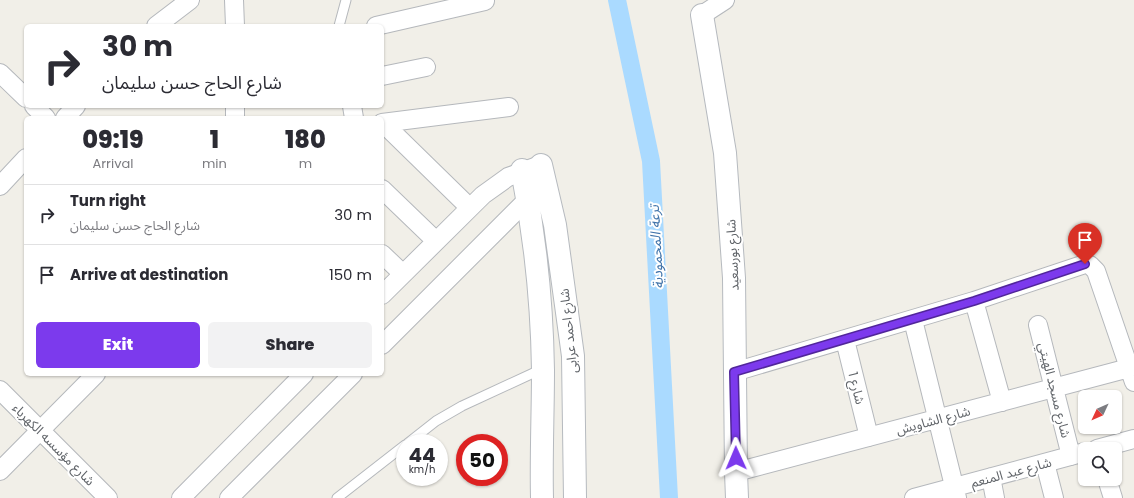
<!DOCTYPE html>
<html lang="en">
<head>
<meta charset="utf-8">
<style>
	body { margin:0; font-family:Poppins,"Noto Sans Arabic",sans-serif; background:#f2f2f3; color:#2b2b33; height:100vh; display:flex; flex-direction:column; font-size:15px; white-space:nowrap }
	* { box-sizing:border-box; margin:0 }
	p { font-size:13px; color:#7c7c81 }
	.icon { flex:none; width:22px; height:22px; fill:none; stroke:currentColor; stroke-width:2; stroke-linecap:round; stroke-linejoin:round }
	.map { position:relative; flex:1; overflow:hidden }
	.details { position:absolute; left:24px; top:116px; width:360px; height:260px; display:flex; flex-direction:column; background:#fff; border-radius:6px; box-shadow:0 1px 3px #0004 }
	.details>* { flex:none }
	.top-card { position:absolute; left:24px; top:24px; width:360px; height:84px; border-radius:6px; box-shadow:0 1px 3px #0004; background:#fff; color:#2b2b33; overflow:hidden }
	.needle { width:26px; rotate:226deg }
	.buttons { position:absolute; left:1078px; top:390px; display:grid; gap:8px }
	.buttons a { display:grid; place-items:center; width:44px; height:44px; border-radius:6px; background:#fff; box-shadow:0 1px 3px #0004; font-size:20px }
	.speed { position:absolute; left:396px; top:434px; display:flex; gap:8px; font-size:20px; font-weight:700; text-align:center }
	.speed>* { display:grid; place-content:center; width:52px; height:52px; border-radius:50%; background:#fff; box-shadow:0 1px 3px #0004; line-height:1 }
	.speed small { font-size:10px; font-weight:400 }
	.speed .limit { border:6px solid #d22; background:#fff; color:#111 }
	.pin { position:absolute; display:grid; place-items:center; width:34px; height:34px; color:#fff; margin:-41px -17px; border-radius:50% 50% 50% 0; rotate:-45deg; box-shadow:0 0 4px #0007 }
	.pin .icon { rotate:45deg }
	.me { position:absolute; width:44px; margin:-22px; rotate:359deg; stroke-linejoin:round; filter:drop-shadow(0 0 3px #0008) }
	.turn { display:flex; align-items:center; gap:14px; height:84px; padding:0 12px; font-size:18px }
	.turn .icon { width:52px; height:52px; stroke-width:2.5 }
	.turn b { display:block; font-size:28px; line-height:34px }
	.eta { display:flex; justify-content:space-evenly; align-items:center; height:68px; text-align:center }
	.eta b { font-size:24px; font-weight:800; line-height:28px }
	.button { display:flex; gap:8px; margin-top:auto; padding:8px 12px }
	.button a { flex:1; height:46px; border-radius:6px; background:#7c3aed; color:#fff; font-size:16px; font-weight:800; line-height:46px; text-align:center }
	.button a+a { background:#f2f2f3; color:#2b2b33 }
	ul { padding:0; list-style:none }
	li { display:flex; align-items:center; gap:12px; height:60px; padding:0 12px; border-top:1px solid #e1e1e2 }
	li div { flex:1 }
	li b { display:block; font-size:15px }
	li em { font-style:normal }
	.map>svg:first-child { display:block }
	.lines { fill:none; stroke-linecap:round; stroke-linejoin:round }
	.canal { stroke:#aadaff; stroke-width:18 }
	.service-casing { stroke:#b5b8bc; stroke-width:11 }
	.minor-casing { stroke:#b5b8bc; stroke-width:20 }
	.secondary-casing { stroke:#b6babf; stroke-width:24 }
	.service { stroke:#fff; stroke-width:9 }
	.minor { stroke:#fff; stroke-width:18 }
	.secondary { stroke:#fff; stroke-width:22 }
	.route-casing { stroke:#51269a; stroke-width:10 }
	.route { stroke:#7c3aed; stroke-width:7 }
	.labels { text-anchor:middle; stroke-width:4; stroke-linejoin:round; paint-order:stroke }
	.street-label { font-size:13px; fill:#5f6368; stroke:#fff }
	.water-label { font-size:14px; font-style:italic; fill:#4174aa; stroke:#fff }
</style>
</head>
<body>
<div class="map">
<svg width="1134" height="498" viewBox="0 0 1134 498">
	<rect width="100%" height="100%" fill="#f1efe8"/>
	<g class="lines">
		<path class="canal" d="M617 0 651 161 669 498"/>
		<defs>
			<path id="service" d="M339 26 346 0
				M408 443 436 421 462 406 542 369
				M337 498 405 445"/>
			<path id="minor" d="M234 0 235 26
				M702 15 725 0
				M156 26 190 0
				M376 26 485 1
				M0 73 26 98
				M382 76 426 67
				M34 106 46 118
				M352 106 354 118
				M65 118 76 106
				M235 118V106
				M382 123 509 107
				M383 123 469 207
				M0 186 26 158
				M382 189 436 241
				M382 254 403 274
				M382 295 483 195 508 177 535 167
				M974 301 1002 402
				M913 320 957 498
				M1038 325 1071 456
				M845 340 869 437
				M382 345 528 199
				M734 372 974 301 1085 264 1090 265 1096 271 1134 382
				M0 390 108 498
				M1097 449 1134 439
				M1045 463 1054 498
				M0 471 96 374
				M736 472 1129 368
				M991 477 995 498
				M1107 479 1113 498
				M181 498 304 374
				M229 498 353 374
				M914 498 1085 452"/>
			<path id="secondary" d="M702 15 725 153 734 278 736 472 737 498
				M541 165 555 225 573 356 575 498
				M522 170C535 236 542 303 543 370 543 413 541 455 542 498"/>
		</defs>
		<use href="#service" class="service-casing"/>
		<use href="#minor" class="minor-casing"/>
		<use href="#secondary" class="secondary-casing"/>
		<use href="#service" class="service"/>
		<use href="#minor" class="minor"/>
		<use href="#secondary" class="secondary"/>
	</g>
	<g class="lines">
		<defs>
			<path id="route" d="M736 458 734 372 974 301 1085 264"/>
		</defs>
		<use href="#route" class="route-casing"/>
		<use href="#route" class="route"/>
	</g>
	<g class="labels">
		<g class="street-label">
			<text transform="translate(732 255) rotate(-93)" y="5">شارع بورسعيد</text>
			<text transform="translate(568 331) rotate(-96)" y="5">شارع احمد عرابى</text>
			<text transform="translate(857 388) rotate(76)" y="5">شارع 1</text>
			<text transform="translate(1055 390) rotate(76)" y="5">شارع مسجد الهيتي</text>
			<text transform="translate(933 420) rotate(-15)" y="5">شارع الشاويش</text>
			<text transform="translate(54 444) rotate(45)" y="5">شارع مؤسسه الكهرباء</text>
			<text transform="translate(1011 472) rotate(-15)" y="5">شارع عبد المنعم</text>
		</g>
		<g class="water-label">
			<text transform="translate(656 247) rotate(-93)" y="5">ترعة المحمودية</text>
		</g>
	</g>
</svg>
<div class="buttons">
<a><svg class="needle" viewBox="-14 -14 28 28"><path d="M0-13l5 13h-10z" fill="#e53935"/><path d="M0 13l5-13h-10z" fill="#7c7c81"/></svg></a>
<a><svg class="icon" aria-label="search" viewBox="0 0 24 24"><circle cx="10" cy="10" r="6"/><path d="M15 15l6 6"/></svg></a>
</div>
<div class="speed"><div>44<small>km/h</small></div><div class="limit">50</div></div>
<div class="pin" style="left:1085px;top:264px;background:#d93025"><svg class="icon" aria-label="arrive" viewBox="0 0 24 24"><path d="M6 21V4h12l-3 4 3 4H6"/></svg></div>
<svg class="me" style="left:736px;top:458px" viewBox="-20 -20 40 40"><path d="M0-17L14 15 0 8-14 15z" fill="#7c3aed" stroke="#fff" stroke-width="4"/></svg>
<div class="top-card">
<div class="turn"><svg class="icon" aria-label="right" viewBox="0 0 24 24"><path d="M7 20v-9h11M14 6l5 5-5 5"/></svg><div><b>30 m</b>شارع الحاج حسن سليمان</div></div>
</div>
<section class="details">
<div class="eta">
<div><b>09:19</b><p>Arrival</p></div>
<div><b>1</b><p>min</p></div>
<div><b>180</b><p>m</p></div>
</div>
<ul>
<li><svg class="icon" aria-label="right" viewBox="0 0 24 24"><path d="M7 20v-9h11M14 6l5 5-5 5"/></svg><div><b>Turn right</b><p>شارع الحاج حسن سليمان</p></div><em>30 m</em></li>
<li><svg class="icon" aria-label="arrive" viewBox="0 0 24 24"><path d="M6 21V4h12l-3 4 3 4H6"/></svg><div><b>Arrive at destination</b></div><em>150 m</em></li>
</ul>
<div class="button"><a>Exit</a><a>Share</a></div>
</section>
</div>
</body>
</html>
